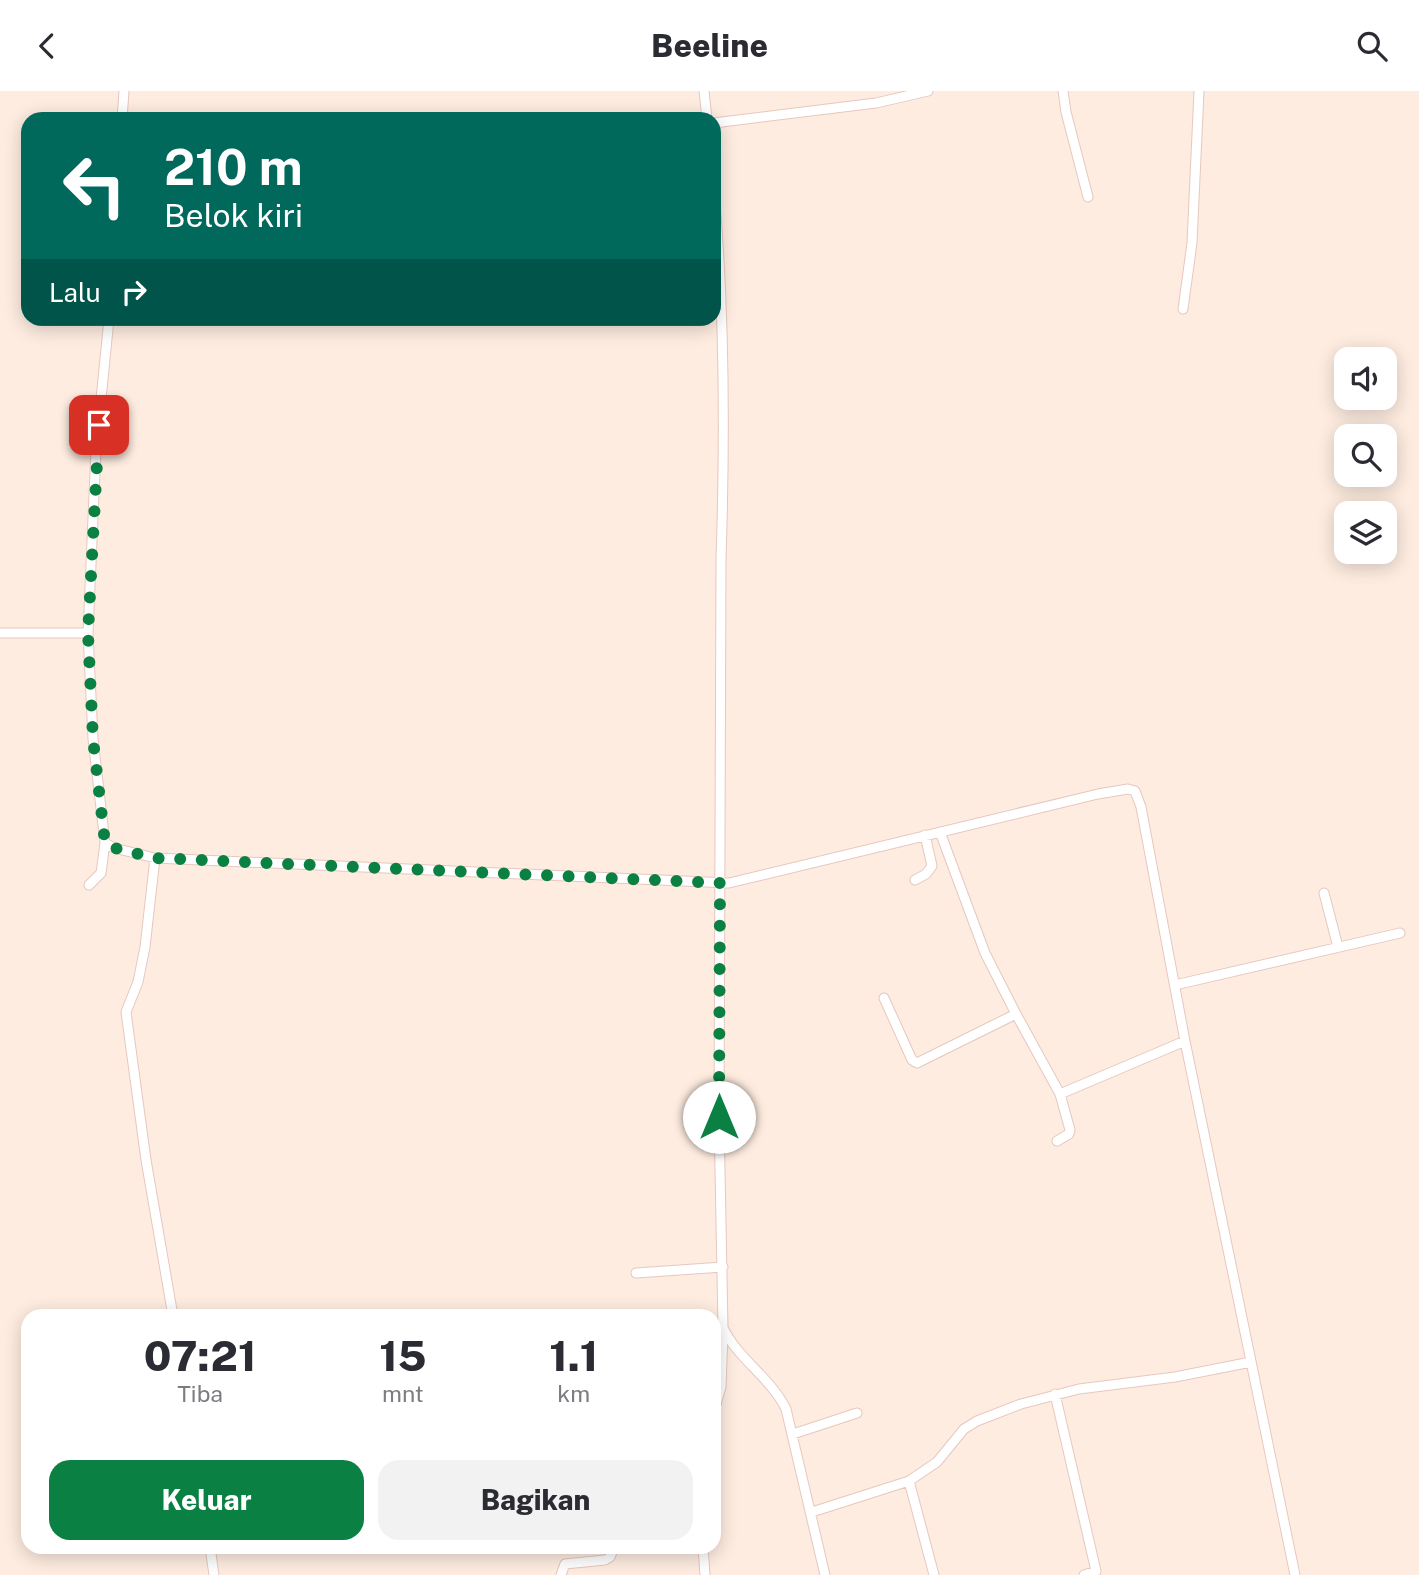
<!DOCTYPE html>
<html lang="id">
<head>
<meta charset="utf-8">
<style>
	body { margin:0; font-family:"Public Sans",sans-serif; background:#f2f2f3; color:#2b2b33; height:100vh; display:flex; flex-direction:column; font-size:26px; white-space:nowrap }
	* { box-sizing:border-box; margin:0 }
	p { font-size:23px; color:#7c7c81 }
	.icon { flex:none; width:38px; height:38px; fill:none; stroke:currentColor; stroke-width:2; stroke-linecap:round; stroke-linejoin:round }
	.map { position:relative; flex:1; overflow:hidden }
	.details { position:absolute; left:21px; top:1218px; width:700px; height:245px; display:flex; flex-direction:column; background:#fff; border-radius:21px; box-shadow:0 4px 18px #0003 }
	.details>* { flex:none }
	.hud { position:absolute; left:21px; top:21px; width:700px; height:214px; border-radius:21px; box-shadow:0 4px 18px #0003; background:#00695c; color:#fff; overflow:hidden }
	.controls { position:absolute; left:1334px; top:256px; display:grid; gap:14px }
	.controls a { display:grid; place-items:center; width:63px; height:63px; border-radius:14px; background:#fff; box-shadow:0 4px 18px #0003; font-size:35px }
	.pin { position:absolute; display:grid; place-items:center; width:60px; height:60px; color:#fff; margin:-30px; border-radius:14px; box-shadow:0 4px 10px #0006 }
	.me { position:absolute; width:77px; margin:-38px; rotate:0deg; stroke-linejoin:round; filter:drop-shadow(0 0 5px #0008) }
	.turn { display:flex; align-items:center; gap:24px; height:147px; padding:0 28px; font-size:32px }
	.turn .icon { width:91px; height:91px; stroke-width:2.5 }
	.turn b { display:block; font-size:49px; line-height:60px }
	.then { display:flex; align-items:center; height:66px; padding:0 28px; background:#0003; gap:14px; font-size:26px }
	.eta { display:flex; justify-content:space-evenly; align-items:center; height:119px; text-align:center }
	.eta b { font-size:42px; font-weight:800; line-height:49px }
	.primary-button { display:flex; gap:14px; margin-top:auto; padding:14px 28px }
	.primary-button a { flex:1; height:80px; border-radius:21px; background:#0b8043; color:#fff; font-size:28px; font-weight:800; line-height:80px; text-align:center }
	.primary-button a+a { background:#f2f2f3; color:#2b2b33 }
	header { display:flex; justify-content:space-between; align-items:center; height:91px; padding:0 28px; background:#fff; font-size:32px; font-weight:800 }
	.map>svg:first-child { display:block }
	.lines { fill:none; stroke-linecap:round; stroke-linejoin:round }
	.street-casing { stroke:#e5c8bf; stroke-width:11 }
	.street { stroke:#fff; stroke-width:9 }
	.route { stroke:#0b8043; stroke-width:12; stroke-dasharray:0 21.6 }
</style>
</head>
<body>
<header><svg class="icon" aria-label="back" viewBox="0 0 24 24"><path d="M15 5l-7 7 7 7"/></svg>Beeline<svg class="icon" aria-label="search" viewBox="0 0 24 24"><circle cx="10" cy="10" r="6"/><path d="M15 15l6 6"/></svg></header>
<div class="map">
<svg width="1419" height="1484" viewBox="0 0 1419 1484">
	<rect width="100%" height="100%" fill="#feece0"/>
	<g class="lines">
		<defs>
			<path id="street" d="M704 0 707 28
				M1063 0 1066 21 1088 106
				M122 28 124 0
				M714 32 876 12 928 0
				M714 101C725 222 725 346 721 468L719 1026 723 1237C738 1268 771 1287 786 1318L825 1484
				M1183 218 1192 152 1199 0
				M0 542H88
				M940 741 985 862 1016 923
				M105 752 114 757 155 767 729 792 1098 703 1128 698 1135 700 1141 716 1185 950 1295 1484
				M155 767 145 856 138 891 126 921 146 1069 173 1225
				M915 789 926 783 932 775 925 744
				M89 794 101 782 105 752 93 648 88 542 96 358 109 228
				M1324 802 1338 856
				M1175 894 1400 842
				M884 907 912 969 917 972 1016 923 1060 1003 1185 950
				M1057 1050 1069 1043 1070 1039 1060 1003
				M636 1182 723 1176
				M1055 1303 1096 1480 1084 1484
				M714 1320 721 1296 723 1239
				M793 1343 857 1322
				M909 1390 934 1484
				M812 1421 909 1390 937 1371 964 1338 977 1330 1021 1313 1079 1298 1175 1286 1251 1271
				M210 1456 214 1484
				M703 1456 705 1484
				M561 1484 565 1473 605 1469 610 1466 614 1456"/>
		</defs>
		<use href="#street" class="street-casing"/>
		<use href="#street" class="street"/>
	</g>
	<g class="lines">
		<path class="route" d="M99 334 88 542 93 648 105 752 114 757 155 767 720 792 719 1026"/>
	</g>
</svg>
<div class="controls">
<a><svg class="icon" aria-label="sound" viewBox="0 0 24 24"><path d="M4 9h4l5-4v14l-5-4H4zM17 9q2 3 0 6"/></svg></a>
<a><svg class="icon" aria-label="search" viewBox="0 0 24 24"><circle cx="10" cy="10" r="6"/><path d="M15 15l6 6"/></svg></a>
<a><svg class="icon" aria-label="layers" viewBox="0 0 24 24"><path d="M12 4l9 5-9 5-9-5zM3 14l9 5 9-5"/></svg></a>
</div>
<div class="pin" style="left:99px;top:334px;background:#d93025"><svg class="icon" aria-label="arrive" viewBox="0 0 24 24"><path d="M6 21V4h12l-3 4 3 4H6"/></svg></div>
<svg class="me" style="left:719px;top:1026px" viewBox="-20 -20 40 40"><circle r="19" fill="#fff"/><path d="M0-13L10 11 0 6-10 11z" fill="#0b8043"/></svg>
<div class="hud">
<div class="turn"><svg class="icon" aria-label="left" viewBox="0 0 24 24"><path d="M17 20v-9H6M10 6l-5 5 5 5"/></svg><div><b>210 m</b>Belok kiri</div></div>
<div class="then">Lalu<svg class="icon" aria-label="right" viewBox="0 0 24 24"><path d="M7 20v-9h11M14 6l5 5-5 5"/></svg></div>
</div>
<section class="details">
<div class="eta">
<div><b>07:21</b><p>Tiba</p></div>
<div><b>15</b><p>mnt</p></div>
<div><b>1.1</b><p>km</p></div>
</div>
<div class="primary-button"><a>Keluar</a><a>Bagikan</a></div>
</section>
</div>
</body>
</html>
